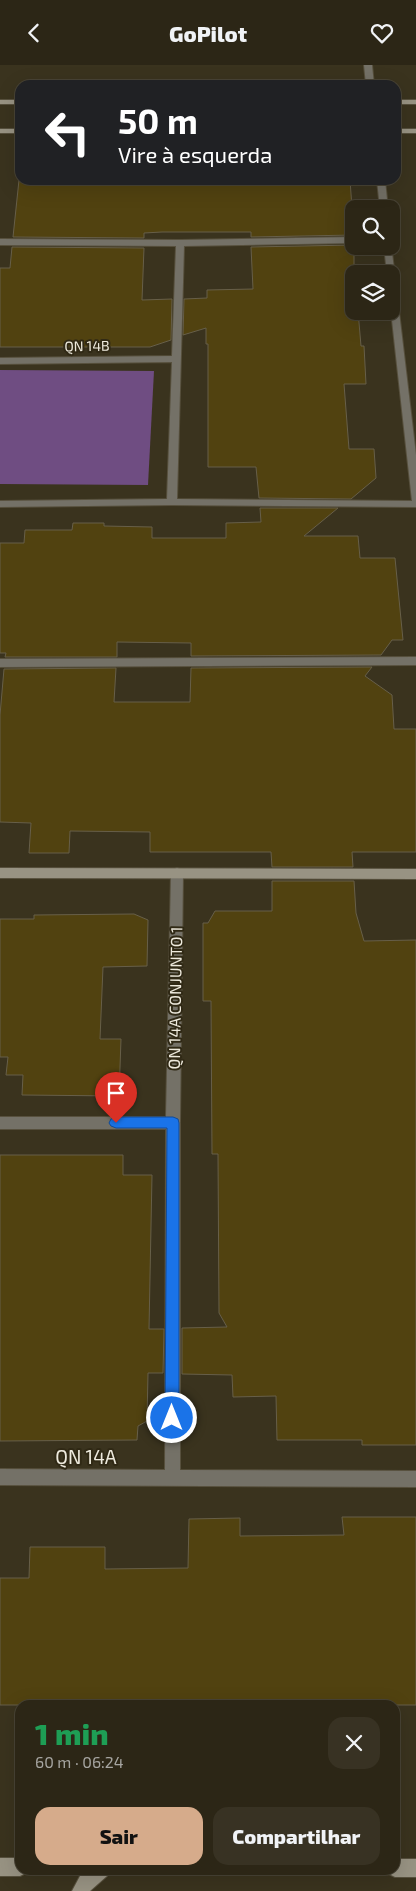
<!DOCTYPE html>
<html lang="pt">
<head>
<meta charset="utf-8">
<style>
	body { margin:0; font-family:"Exo 2",sans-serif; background:#383223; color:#f1f3f6; height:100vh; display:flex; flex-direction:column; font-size:19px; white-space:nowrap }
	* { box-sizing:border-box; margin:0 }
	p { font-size:16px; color:#a6a5a1 }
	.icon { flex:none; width:28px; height:28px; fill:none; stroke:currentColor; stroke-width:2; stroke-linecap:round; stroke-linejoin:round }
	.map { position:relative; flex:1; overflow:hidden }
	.details { position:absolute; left:15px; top:1635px; width:385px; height:175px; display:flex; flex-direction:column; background:#2c2616; border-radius:15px; box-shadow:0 5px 20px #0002,0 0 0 1px #484335 }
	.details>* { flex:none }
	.top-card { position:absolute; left:15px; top:15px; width:386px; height:105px; border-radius:15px; box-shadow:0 5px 20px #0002,0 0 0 1px #484335; background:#202124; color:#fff; overflow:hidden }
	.tools { position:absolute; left:345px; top:135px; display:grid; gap:10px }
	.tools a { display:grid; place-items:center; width:55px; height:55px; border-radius:10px; background:#2c2616; box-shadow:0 5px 20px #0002,0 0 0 1px #484335; font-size:25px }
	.pin { position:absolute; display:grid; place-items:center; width:42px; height:42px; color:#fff; margin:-51px -21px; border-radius:50% 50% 50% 0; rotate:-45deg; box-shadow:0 0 5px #0007 }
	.pin .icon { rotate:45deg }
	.me { position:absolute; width:55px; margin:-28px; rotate:0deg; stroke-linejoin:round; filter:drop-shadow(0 0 4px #0008) }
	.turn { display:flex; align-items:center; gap:18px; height:105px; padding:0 20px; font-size:22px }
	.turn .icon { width:65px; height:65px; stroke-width:2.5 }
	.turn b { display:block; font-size:35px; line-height:42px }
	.round { display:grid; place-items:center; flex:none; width:52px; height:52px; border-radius:15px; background:#383223 }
	.head { display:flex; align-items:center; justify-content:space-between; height:85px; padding:0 20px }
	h1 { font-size:30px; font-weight:800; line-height:38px; color:#1e9e55 }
	.action { display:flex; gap:10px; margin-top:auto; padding:10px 20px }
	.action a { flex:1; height:58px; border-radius:15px; background:#d6ab8b; color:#111; font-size:20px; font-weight:800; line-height:58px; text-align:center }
	.action a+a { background:#383223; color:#f1f3f6 }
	header { display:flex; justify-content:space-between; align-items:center; height:65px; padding:0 20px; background:#2c2616; font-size:22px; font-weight:800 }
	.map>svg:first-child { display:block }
	.green { fill:#6f4d82 }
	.building { fill:#514210; stroke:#675f49 }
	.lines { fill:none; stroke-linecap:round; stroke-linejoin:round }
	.street-casing { stroke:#57503d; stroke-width:2 }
	.secondary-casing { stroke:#57503d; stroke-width:2 }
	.street { fill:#747167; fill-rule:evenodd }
	.secondary { fill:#989383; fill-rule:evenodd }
	.route { fill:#1a73e8; stroke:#114b97 }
	.labels { text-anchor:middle; stroke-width:4; stroke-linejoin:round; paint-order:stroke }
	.far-street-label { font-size:14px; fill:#eeeadd; stroke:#302915 }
	.street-label { font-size:16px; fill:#eeeadd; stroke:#302915 }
	.near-street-label { font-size:19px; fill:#eeeadd; stroke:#302915 }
</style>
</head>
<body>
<header><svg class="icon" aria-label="back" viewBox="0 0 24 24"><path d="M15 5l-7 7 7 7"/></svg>GoPilot<svg class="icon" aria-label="heart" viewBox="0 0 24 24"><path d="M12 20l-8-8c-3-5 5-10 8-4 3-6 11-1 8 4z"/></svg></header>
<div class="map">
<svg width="416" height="1826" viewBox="0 0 416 1826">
	<rect width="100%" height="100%" fill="#3a331e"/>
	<path class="green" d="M0 305 154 306 148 420 0 419Z"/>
	<path class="building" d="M19 115H350L354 170 251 172V167H162L144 168V173L13 172Z
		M354 180V246H358L361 281H364L366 319H344L349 384H374L376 413 351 434 259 433 256 402H208V279H206V263L183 270 184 234 207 233V225L253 224 251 182Z
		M12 182 144 183 142 235 172 234 171 275 150 282H0V203H10Z
		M260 443H338L304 471H358L360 493H395L403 575H392L381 590 191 591V578L117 577V592H5L6 588H0V478H24L25 465H72L73 458H104V461L152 462V473H226V458L261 457Z
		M372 602 365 611 392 630 394 664H416V787H352L353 802H272L271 787H150V767L70 766 69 788H29L31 758 0 757V650L4 604 116 603 114 637H190L191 603Z
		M272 816H354L356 848 364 876 416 875V1380H362V1375H277L276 1331 233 1332 232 1310 182 1309V1263L227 1262 219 1248 218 1089H212L211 936H203V858H208L215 846H272Z
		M134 849 148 855 147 901 103 902 100 974H121L119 1031 22 1030 23 1010H6L8 992H0V854H34V850Z
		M0 1090H123V1110H152L149 1264H164L163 1308H148L147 1356 138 1361 137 1375 0 1376Z
		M342 1452H416V1640H298V1635L242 1636 243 1640H0V1513H29L30 1482H105V1504L188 1503 189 1454 240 1453V1471L344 1470Z"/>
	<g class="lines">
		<defs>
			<path id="street" d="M364 0H372L374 20H366Z
				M377 115H385L388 144H380Z
				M354 172V178L184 181 177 434 412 436 391 246V209H387L384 181H391V179L416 390V442L172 440 0 442V436L167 434 172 297 0 299V293L172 291 176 181 0 180V174L180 175Z
				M416 592V600L0 602V594Z
				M177 803 181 805 183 808 180 1058V1405L416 1406V1422L0 1420V1404L165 1405 166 1064H0V1052H166L171 808 173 805Z"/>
			<path id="secondary" d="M0 35H20V39H0Z
				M396 35H416V39H396Z
				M0 64H20V68H0Z
				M396 64H416V68H396Z
				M0 803 416 804V814L0 813Z
				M0 1793H20V1805H27L26 1808 20 1811H0Z
				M395 1794H416V1812H395L389 1809 387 1805H395Z
				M87 1805H110L107 1811 90 1826H72L80 1811Z"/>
		</defs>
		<use href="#street" class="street-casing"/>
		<use href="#secondary" class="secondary-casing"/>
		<use href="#street" class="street"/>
		<use href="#secondary" class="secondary"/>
	</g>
	<path class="route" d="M116 1052H173L178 1054 179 1058V1353L177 1358 172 1360 167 1358 165 1353 167 1063H116L111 1061 109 1058 111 1054Z"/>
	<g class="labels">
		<g class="far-street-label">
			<text transform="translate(87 281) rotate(-1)" y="5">QN 14B</text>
		</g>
		<g class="street-label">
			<text transform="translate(175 933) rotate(-89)" y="6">QN 14A CONJUNTO 1</text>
		</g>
		<g class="near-street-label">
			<text x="86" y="1399">QN 14A</text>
		</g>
	</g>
</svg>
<div class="tools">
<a><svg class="icon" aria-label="search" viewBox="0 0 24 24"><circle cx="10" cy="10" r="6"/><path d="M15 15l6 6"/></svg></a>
<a><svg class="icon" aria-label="layers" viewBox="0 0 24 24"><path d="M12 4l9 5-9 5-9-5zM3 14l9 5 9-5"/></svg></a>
</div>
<div class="pin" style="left:116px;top:1058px;background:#d93025"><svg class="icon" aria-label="arrive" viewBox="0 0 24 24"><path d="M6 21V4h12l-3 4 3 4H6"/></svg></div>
<svg class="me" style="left:172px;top:1353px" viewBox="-20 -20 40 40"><circle r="17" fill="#1a73e8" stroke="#fff" stroke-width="3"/><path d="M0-11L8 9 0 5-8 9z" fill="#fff"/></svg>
<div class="top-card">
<div class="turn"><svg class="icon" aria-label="left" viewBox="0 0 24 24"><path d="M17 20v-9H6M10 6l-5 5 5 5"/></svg><div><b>50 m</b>Vire à esquerda</div></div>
</div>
<section class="details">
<div class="head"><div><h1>1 min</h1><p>60 m · 06:24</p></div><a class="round"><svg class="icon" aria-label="close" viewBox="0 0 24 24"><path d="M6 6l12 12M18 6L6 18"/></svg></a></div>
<div class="action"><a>Sair</a><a>Compartilhar</a></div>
</section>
</div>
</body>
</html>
